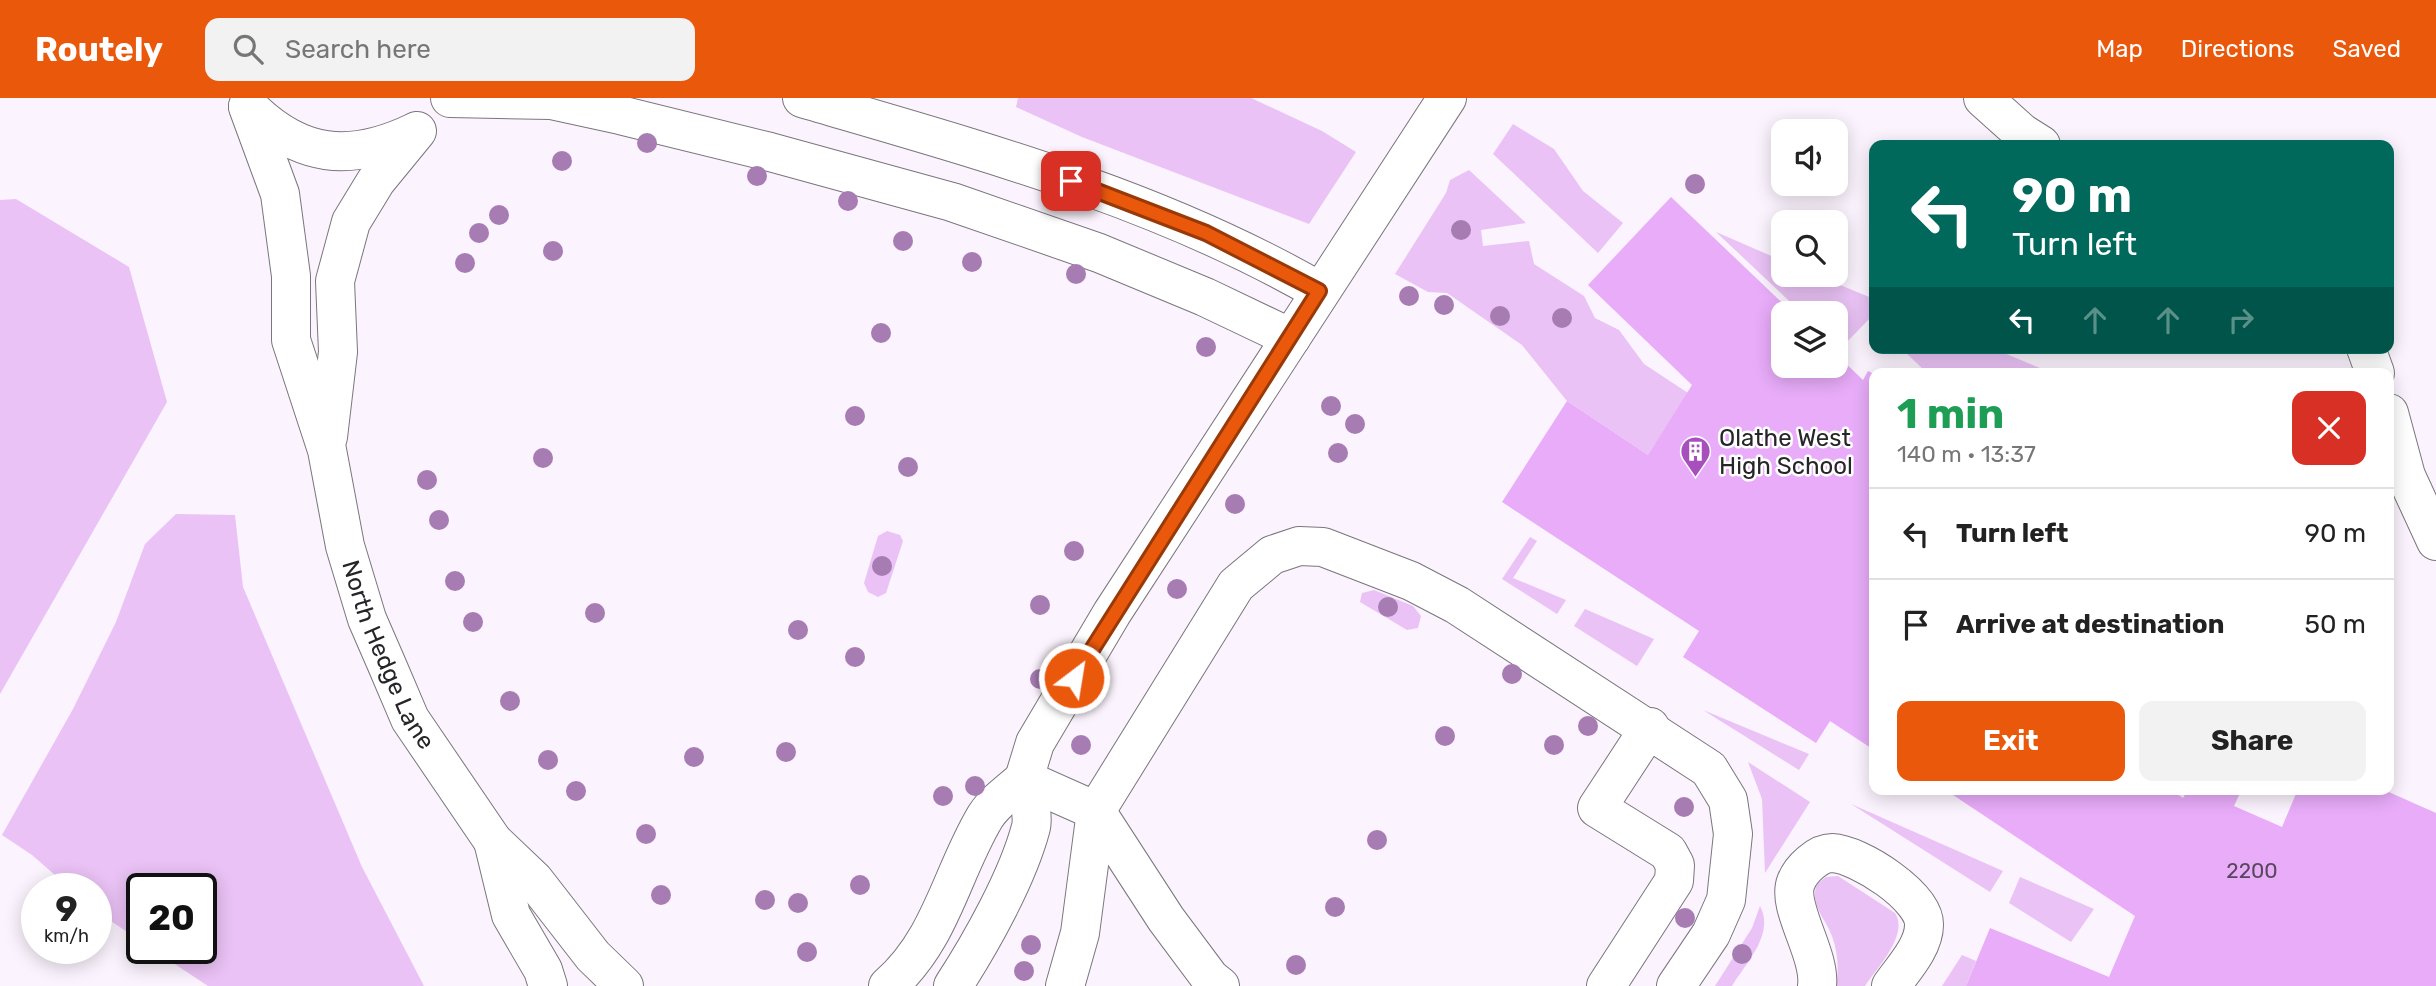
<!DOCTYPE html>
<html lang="en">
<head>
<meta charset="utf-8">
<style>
	body { margin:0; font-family:Rubik,sans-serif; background:#f2f2f2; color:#222; height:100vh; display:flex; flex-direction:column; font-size:26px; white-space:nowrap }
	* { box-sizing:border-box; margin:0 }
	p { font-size:23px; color:#767676 }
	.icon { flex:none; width:38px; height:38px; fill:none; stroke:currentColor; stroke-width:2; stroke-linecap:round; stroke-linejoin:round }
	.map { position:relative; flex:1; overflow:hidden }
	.side { position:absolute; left:1869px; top:270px; width:525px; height:427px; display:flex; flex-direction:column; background:#fff; border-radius:14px; box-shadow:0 4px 18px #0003 }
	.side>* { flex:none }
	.banner { position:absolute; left:1869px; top:42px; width:525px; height:214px; border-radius:14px; box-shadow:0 4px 18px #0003; background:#00695c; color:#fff; overflow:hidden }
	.tools { position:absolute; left:1771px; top:21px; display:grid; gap:14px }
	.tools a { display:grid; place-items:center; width:77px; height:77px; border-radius:14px; background:#fff; box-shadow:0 4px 18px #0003; font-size:35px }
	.speed { position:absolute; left:21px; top:775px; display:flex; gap:14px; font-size:35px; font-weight:700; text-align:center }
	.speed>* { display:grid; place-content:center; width:91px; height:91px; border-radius:50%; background:#fff; box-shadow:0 4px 18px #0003; line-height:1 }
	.speed small { font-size:18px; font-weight:400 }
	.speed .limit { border:4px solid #111; border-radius:10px; background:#fff; color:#111 }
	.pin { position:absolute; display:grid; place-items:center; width:60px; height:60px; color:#fff; margin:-30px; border-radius:14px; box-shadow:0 4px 10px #0006 }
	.me { position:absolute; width:77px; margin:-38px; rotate:31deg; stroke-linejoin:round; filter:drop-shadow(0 0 5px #0008) }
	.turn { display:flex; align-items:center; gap:24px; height:147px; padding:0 28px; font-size:32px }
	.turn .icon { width:91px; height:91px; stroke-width:2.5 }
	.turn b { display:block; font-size:49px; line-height:60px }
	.lanes { display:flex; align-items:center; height:66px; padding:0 28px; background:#0003; justify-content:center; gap:35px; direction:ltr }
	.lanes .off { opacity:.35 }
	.round { display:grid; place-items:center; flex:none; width:74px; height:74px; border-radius:14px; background:#f2f2f2 }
	.headline { display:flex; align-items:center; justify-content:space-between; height:119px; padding:0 28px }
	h1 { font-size:42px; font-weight:700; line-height:52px; color:#1e9e55 }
	.primary-button { display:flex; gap:14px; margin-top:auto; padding:14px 28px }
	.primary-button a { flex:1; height:80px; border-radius:14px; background:#ea580c; color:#fff; font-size:28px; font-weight:700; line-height:80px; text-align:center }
	.primary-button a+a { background:#f2f2f2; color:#222 }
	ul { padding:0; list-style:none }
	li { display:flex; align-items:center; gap:21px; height:91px; padding:0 28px; border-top:2px solid #e0e0e0 }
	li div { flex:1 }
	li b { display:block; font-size:26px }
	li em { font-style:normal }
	header { display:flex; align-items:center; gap:42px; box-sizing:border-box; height:98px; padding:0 35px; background:#ea580c; color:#fff }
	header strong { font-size:33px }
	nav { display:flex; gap:38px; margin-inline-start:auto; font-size:24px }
	.search { width:490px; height:63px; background:#f2f2f2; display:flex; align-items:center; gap:18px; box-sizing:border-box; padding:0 24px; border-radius:14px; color:#767676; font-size:26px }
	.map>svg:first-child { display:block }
	.green { fill:#eac2f5 }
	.building { fill:#e8acf9 }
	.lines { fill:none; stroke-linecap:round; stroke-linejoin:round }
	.minor-casing { stroke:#7b757d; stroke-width:40 }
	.minor { stroke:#fff; stroke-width:38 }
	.tree { fill:#a77cb2 }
	.route-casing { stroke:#983908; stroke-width:18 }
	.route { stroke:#ea580c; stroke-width:12 }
	.labels { text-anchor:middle; stroke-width:5; stroke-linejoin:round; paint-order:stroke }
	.number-label { font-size:21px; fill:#57475c }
	.poi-label { font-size:24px; fill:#272528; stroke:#fff; text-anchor:start }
	.street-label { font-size:24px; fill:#272528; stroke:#fff }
</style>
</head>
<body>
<header>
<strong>Routely</strong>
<div class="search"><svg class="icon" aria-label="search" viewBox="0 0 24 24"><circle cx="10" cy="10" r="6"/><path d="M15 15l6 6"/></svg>Search here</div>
<nav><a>Map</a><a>Directions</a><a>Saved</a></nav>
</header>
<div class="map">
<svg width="2436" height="888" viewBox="0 0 2436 888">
	<rect width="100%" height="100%" fill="#fbf3fd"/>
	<path class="green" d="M1018 0H1251L1322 33 1356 54 1309 126 1082 39 1016 9Z
		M1513 26 1554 51 1583 93 1623 125 1598 155 1493 56Z
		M1469 72 1526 125 1481 132 1483 148 1529 143 1534 166 1584 198 1595 220 1619 232 1644 266 1688 295 1648 357 1567 303 1522 247 1447 195 1428 194 1395 176 1446 95 1450 82Z
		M16 101 129 169 167 304 0 596V102Z
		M1716 134 1783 163V177H1816L1874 201V216L1840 251 1836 247V215H1802Z
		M1901 250H1992L2047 273 1927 275Z
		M176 416 235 417 243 489 362 769 424 888H208L152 851 201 850V791H142V844L96 813V791H71L32 757 2 737 73 611 116 524 145 446Z
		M887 433 900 437 903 443 886 495 878 499 868 494 864 485 878 438Z
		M1530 439 1537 443 1513 480 1566 502 1557 516 1502 481Z
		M1374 492 1413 508 1421 518 1418 530 1407 532 1360 504 1362 495Z
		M1585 511 1654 541 1637 568 1574 528Z
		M1703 612 1809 656 1799 672Z
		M1748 664 1810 704 1765 775 1762 701Z
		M1851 706 2003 773 1990 794Z
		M1838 778 1895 815C1909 837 1877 870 1865 888H1836C1839 871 1838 855 1832 838 1825 819 1809 807 1817 786L1826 779Z
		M2020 779 2094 811 2071 844 2009 805Z
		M1760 808C1775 836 1746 865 1732 888H1715L1752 830Z
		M1962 857 1976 863 1966 888H1942Z"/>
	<path class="building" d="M1671 99 1793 215H1783V268H1836V256L1863 282 1868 273 1874 276V652L1830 623 1816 645 1683 559 1699 533 1502 404 1567 303 1648 357 1692 287 1588 187Z
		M1944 691H2170L2183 700 2188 691H2242L2234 708 2282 729 2298 691H2382L2436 715V888H1966L1990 830 2109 879 2135 818Z"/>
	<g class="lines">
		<defs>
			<g id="minor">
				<path d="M450 0 551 2 620 17 770 54 952 104 1099 155 1205 199 1291 240"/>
				<path d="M802 0C979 52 1158 100 1319 193"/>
				<path d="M1983 0 2022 35 2041 47"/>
				<path d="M248 8C299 60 350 65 415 34"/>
				<path id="s1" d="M248 9 280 96 291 178V242L327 352 345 448 367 521 387 567 410 621 493 743 534 782 593 858 624 888"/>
				<path d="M2366 250 2375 275"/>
				<path d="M2389 315 2406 378 2436 443"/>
				<path d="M328 339 338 254 335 183 351 124 376 83 417 33"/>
				<path d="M493 743 511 817 543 872 548 888"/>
				<path d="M888 888C941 842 951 776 985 719 994 704 1012 692 1024 681"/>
				<path d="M953 888C981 845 1018 779 1031 729 1034 715 1027 695 1024 681"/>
				<path d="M1065 888 1080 835 1096 713 1236 487 1272 457 1299 448 1323 449 1411 483 1457 507 1709 671 1728 702 1733 736 1726 802 1711 836 1676 888"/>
				<path d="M1220 888 1210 880 1166 821 1096 713 1024 681 1035 645 1112 515 1447 0"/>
				<path d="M1606 888 1674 783 1675 767 1668 754 1597 710 1650 629"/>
				<path d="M1817 888C1821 856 1786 809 1796 784 1801 771 1818 755 1832 755 1859 756 1925 799 1924 827 1924 849 1903 871 1891 888"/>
			</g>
		</defs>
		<use href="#minor" class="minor-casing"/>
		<use href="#minor" class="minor"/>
	</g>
	<g class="tree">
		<circle cx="647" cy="45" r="10"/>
		<circle cx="562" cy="63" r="10"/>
		<circle cx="757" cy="78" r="10"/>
		<circle cx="1695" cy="86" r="10"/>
		<circle cx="848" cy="103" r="10"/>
		<circle cx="499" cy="117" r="10"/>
		<circle cx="1461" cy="132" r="10"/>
		<circle cx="479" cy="135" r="10"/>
		<circle cx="903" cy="143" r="10"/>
		<circle cx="553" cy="153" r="10"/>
		<circle cx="972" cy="164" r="10"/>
		<circle cx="465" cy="165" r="10"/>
		<circle cx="1076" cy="176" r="10"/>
		<circle cx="1409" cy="198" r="10"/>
		<circle cx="1444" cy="207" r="10"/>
		<circle cx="1500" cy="218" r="10"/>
		<circle cx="1562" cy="220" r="10"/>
		<circle cx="881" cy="235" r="10"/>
		<circle cx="1206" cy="249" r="10"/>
		<circle cx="1331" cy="308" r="10"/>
		<circle cx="855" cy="318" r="10"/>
		<circle cx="1355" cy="326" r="10"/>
		<circle cx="1338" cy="355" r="10"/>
		<circle cx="543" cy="360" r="10"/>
		<circle cx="908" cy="369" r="10"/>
		<circle cx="427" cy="382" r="10"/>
		<circle cx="1235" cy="406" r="10"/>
		<circle cx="439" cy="422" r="10"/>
		<circle cx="1074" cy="453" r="10"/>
		<circle cx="882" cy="468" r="10"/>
		<circle cx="455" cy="483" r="10"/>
		<circle cx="1177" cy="491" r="10"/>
		<circle cx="1040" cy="507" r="10"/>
		<circle cx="1388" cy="509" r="10"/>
		<circle cx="595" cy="515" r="10"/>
		<circle cx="473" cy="524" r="10"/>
		<circle cx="798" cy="532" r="10"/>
		<circle cx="855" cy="559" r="10"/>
		<circle cx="1512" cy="576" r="10"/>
		<circle cx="1040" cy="581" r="10"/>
		<circle cx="510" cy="603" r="10"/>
		<circle cx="1588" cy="628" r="10"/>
		<circle cx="1445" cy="638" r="10"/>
		<circle cx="1081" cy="647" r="10"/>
		<circle cx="1554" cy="647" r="10"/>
		<circle cx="786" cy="654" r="10"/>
		<circle cx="694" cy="659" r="10"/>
		<circle cx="548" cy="662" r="10"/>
		<circle cx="975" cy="688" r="10"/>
		<circle cx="576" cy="693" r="10"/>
		<circle cx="943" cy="698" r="10"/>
		<circle cx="1684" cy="709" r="10"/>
		<circle cx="646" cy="736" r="10"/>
		<circle cx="1377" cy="742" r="10"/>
		<circle cx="860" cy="787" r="10"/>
		<circle cx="661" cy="797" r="10"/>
		<circle cx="765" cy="802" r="10"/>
		<circle cx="798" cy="805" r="10"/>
		<circle cx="1335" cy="809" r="10"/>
		<circle cx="1685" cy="820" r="10"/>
		<circle cx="1031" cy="847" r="10"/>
		<circle cx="807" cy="854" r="10"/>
		<circle cx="1742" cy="856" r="10"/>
		<circle cx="1296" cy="867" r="10"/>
		<circle cx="1024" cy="873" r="10"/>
	</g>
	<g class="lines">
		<defs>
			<path id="route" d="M1071 83 1206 135 1319 193 1074 580"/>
		</defs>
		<use href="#route" class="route-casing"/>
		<use href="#route" class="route"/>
	</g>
	<defs>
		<symbol id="building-pin" viewBox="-11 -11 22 30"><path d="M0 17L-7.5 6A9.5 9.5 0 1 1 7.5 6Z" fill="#a64fbd" stroke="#fff"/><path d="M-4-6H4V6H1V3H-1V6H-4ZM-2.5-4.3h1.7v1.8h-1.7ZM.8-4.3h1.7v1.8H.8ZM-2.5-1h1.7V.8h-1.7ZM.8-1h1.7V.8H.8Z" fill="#fff"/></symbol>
	</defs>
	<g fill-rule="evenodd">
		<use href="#building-pin" x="1678" y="336" width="35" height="47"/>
	</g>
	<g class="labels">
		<g class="number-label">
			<text x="2252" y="780">2200</text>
		</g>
		<g class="poi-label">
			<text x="1719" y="348">Olathe West<tspan x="1719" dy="28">High School</tspan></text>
		</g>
		<g class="street-label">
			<text dy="8" stroke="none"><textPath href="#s1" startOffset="570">North Hedge Lane</textPath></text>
		</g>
	</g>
</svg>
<div class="tools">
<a><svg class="icon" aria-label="sound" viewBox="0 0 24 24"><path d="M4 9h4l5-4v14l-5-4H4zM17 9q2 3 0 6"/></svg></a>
<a><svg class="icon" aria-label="search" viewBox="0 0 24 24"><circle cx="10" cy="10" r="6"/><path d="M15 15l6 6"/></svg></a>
<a><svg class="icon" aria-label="layers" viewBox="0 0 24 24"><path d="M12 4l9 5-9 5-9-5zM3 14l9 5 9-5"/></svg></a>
</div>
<div class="speed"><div>9<small>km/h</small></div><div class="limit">20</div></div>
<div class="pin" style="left:1071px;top:83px;background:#d93025"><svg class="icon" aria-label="arrive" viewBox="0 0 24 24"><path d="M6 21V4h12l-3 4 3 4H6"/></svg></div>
<svg class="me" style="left:1074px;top:580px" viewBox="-20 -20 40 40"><circle r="17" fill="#ea580c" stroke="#fff" stroke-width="3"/><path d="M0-11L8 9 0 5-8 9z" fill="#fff"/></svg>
<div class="banner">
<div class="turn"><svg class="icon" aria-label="left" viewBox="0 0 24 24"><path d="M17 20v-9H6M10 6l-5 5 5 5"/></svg><div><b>90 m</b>Turn left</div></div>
<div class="lanes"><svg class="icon" aria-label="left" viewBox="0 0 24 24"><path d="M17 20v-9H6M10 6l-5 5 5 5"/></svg><svg class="icon off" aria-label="ahead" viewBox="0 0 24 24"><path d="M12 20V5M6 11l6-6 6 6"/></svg><svg class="icon off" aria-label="ahead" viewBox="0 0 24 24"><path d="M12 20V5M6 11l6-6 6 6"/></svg><svg class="icon off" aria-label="right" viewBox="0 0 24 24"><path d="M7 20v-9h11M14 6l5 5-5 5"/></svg></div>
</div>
<section class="side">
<div class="headline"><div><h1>1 min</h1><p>140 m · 13:37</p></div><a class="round" style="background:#d93025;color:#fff"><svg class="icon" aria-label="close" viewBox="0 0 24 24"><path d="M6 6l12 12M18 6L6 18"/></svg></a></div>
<ul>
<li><svg class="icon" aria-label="left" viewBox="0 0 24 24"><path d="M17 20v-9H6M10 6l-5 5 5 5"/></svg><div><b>Turn left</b></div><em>90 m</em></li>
<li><svg class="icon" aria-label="arrive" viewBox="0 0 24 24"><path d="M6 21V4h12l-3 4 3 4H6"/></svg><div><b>Arrive at destination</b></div><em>50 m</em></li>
</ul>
<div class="primary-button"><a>Exit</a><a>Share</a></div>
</section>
</div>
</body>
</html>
